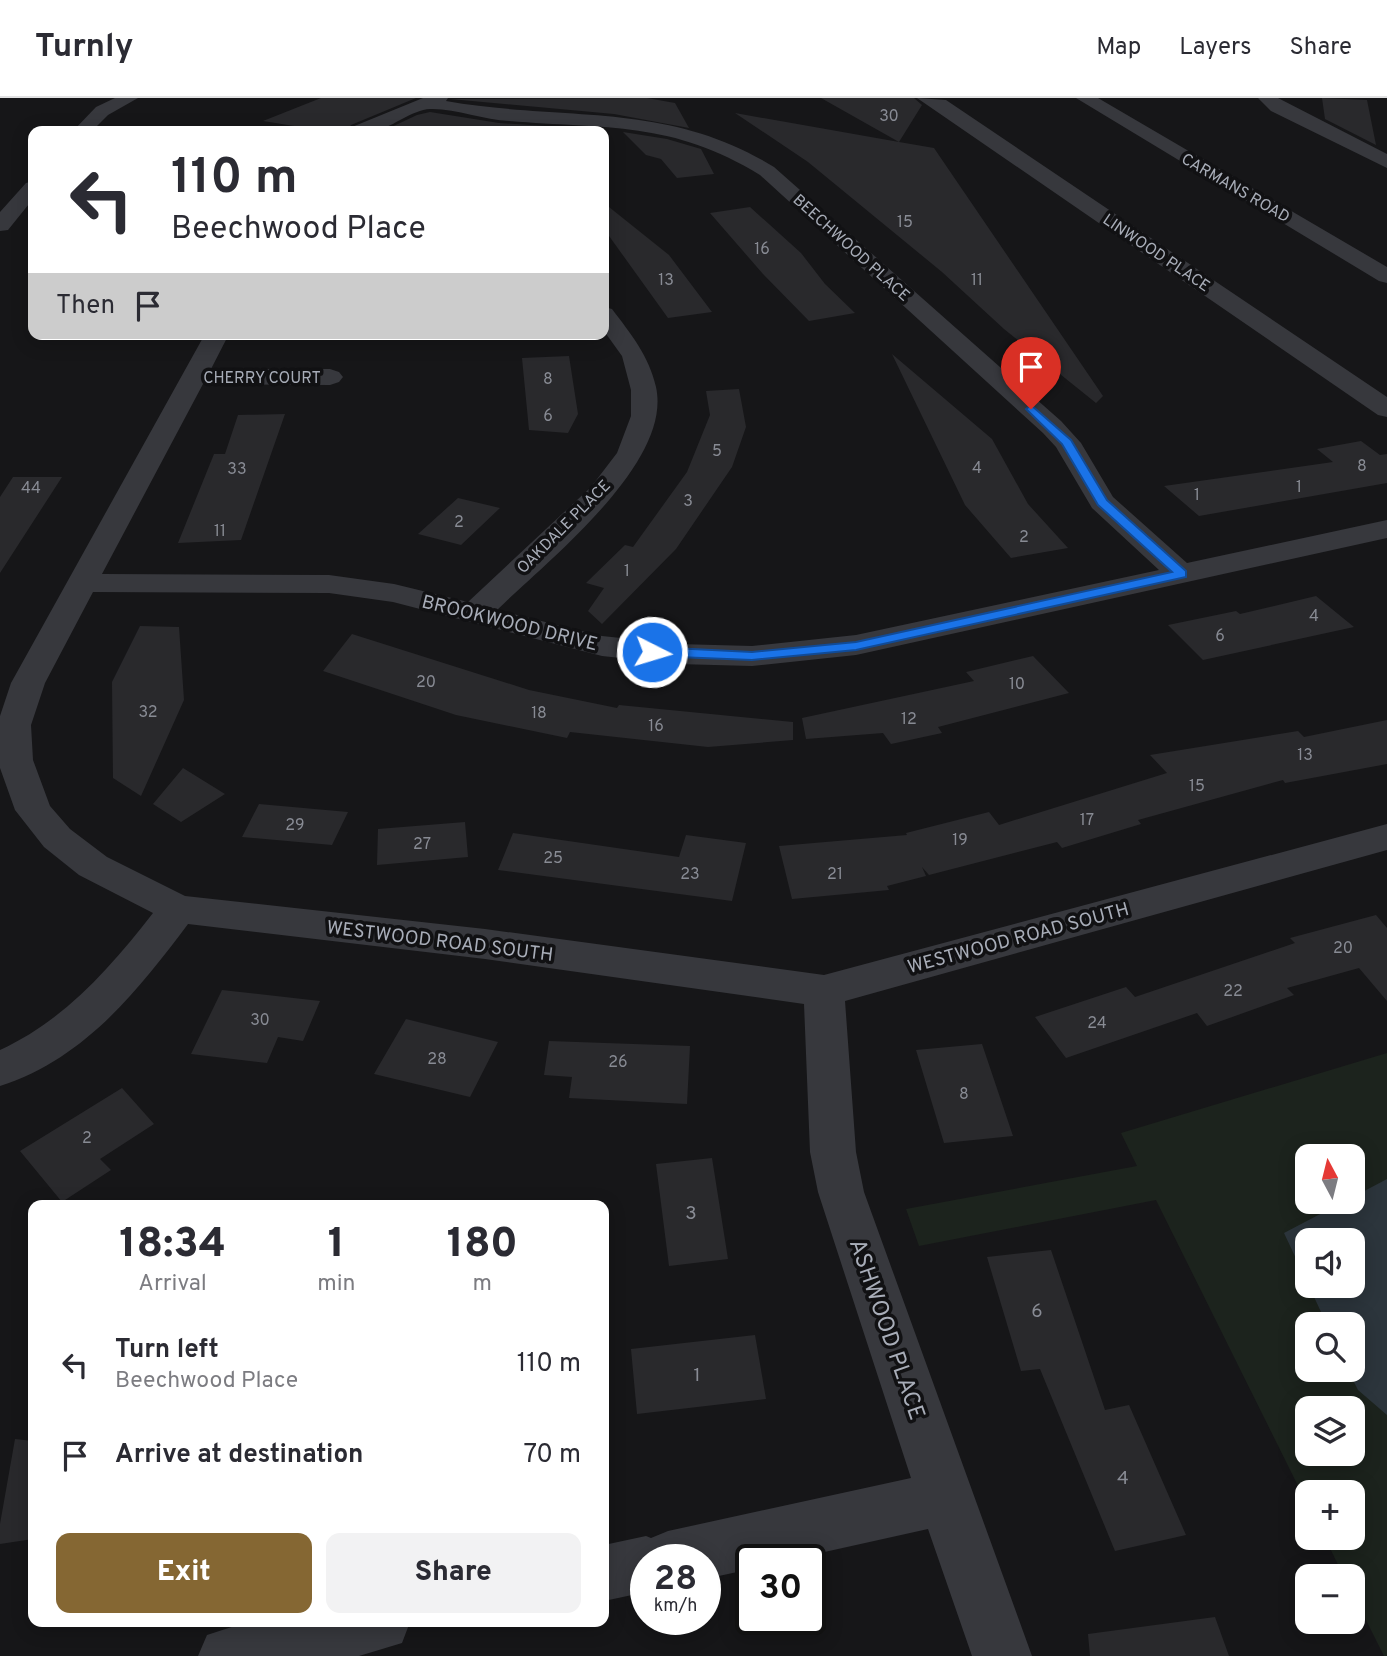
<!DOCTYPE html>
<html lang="en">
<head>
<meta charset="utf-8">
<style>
	body { margin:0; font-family:Overpass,sans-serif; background:#f2f2f3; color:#2b2b33; height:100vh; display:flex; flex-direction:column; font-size:26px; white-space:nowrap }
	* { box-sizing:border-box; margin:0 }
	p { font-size:23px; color:#7c7c81 }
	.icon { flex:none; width:38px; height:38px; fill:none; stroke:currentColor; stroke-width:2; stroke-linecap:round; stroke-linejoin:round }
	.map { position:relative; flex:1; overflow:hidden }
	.side { position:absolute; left:28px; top:1102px; width:581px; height:427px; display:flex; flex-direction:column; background:#fff; border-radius:14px; box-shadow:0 4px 18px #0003 }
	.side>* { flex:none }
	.hud { position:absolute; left:28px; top:28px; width:581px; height:214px; border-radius:14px; box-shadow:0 4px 18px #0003; background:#fff; color:#2b2b33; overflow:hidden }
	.needle { width:46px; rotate:353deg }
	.controls { position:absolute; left:1295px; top:1046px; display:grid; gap:14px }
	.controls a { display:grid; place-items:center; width:70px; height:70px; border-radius:14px; background:#fff; box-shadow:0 4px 18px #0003; font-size:35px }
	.speed { position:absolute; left:630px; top:1446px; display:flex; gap:14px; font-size:35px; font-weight:700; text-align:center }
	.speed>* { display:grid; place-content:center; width:91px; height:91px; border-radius:50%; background:#fff; box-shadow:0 4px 18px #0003; line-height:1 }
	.speed small { font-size:18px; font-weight:400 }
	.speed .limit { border:4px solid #111; border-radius:10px; background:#fff; color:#111 }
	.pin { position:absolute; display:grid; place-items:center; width:60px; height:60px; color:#fff; margin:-72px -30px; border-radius:50% 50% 50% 0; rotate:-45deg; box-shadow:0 0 7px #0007 }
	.pin .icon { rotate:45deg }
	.me { position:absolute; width:77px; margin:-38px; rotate:95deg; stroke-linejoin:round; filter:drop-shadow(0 0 5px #0008) }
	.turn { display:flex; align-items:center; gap:24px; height:147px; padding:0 28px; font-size:32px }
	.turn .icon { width:91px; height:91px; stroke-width:2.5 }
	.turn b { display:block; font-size:49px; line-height:60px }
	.then { display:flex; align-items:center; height:66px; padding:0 28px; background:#0003; gap:14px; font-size:26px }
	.eta { display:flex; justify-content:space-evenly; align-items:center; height:119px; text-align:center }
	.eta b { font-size:42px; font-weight:800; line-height:49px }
	.primary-button { display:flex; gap:14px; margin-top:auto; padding:14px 28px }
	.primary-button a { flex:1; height:80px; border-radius:14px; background:#856733; color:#fff; font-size:28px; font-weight:800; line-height:80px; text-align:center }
	.primary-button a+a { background:#f2f2f3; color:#2b2b33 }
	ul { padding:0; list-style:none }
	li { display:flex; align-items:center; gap:21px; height:91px; padding:0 28px }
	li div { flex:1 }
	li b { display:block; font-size:26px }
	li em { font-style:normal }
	header { display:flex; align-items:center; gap:42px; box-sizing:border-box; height:98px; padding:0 35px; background:#fff; border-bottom:2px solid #e1e1e2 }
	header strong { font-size:33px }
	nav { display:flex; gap:38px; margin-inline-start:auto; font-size:24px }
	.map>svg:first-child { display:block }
	.green { fill:#1c231d; fill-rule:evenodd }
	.water { fill:#2c353c }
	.building { fill:#29292c }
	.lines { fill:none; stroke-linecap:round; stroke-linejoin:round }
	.minor { fill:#37383d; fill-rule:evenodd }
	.route { fill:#1a73e8; stroke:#114b97; stroke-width:2 }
	.labels { text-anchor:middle; stroke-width:7; stroke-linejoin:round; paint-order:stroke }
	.number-label { font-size:16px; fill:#888b94 }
	.far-street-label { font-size:16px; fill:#a8adb8; stroke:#111113 }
	.street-label { font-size:19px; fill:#a8adb8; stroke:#111113 }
	.near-number-label { font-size:19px; fill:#888b94 }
	.near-street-label { font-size:23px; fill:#a8adb8; stroke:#111113 }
</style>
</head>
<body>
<header>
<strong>Turnly</strong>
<nav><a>Map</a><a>Layers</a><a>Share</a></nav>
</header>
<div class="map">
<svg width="1387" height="1558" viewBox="0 0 1387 1558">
	<rect width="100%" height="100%" fill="#161618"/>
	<path class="green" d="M1387 955V1558H1384L1353 1496V1479H1344L1325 1440H1353V1395H1307V1406L1156 1102 919 1148 906 1111 1137 1068 1121 1035ZM1307 1059H1353V1104H1307ZM1307 1143H1353V1188H1307ZM1307 1227H1353V1272H1307ZM1307 1311H1353V1356H1307Z"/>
	<path class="water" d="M1387 1081V1317L1358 1292 1348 1272H1353V1227H1327L1309 1188H1353V1143H1307V1184L1284 1135 1343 1104H1353V1099Z"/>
	<path class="building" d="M321 0H416L351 27 347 33H325L263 23Z
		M647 0 675 5 689 30 614 16 450 1Z
		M821 0H914L922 7 899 44 934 50 1103 298 1096 305 1004 231 942 174 808 64 735 15 899 44Z
		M1322 0 1367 2 1376 47 1325 21Z
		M430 14 499 25 605 32 383 33 417 17Z
		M623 34 667 41 701 51 714 76 677 80 661 61 646 57Z
		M604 105 669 157 712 214 668 220 604 131Z
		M750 109 801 155 825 186 855 215 809 223 763 176 710 115Z
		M892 256 992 341 1028 406 1068 450 1011 460 965 407Z
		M569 258 578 316 568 335 529 332 522 260Z
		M739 291 746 329 732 369 676 451 602 526 588 513 604 490 586 485 625 447 633 449 687 374 710 317 706 293Z
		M285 316 241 442 178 445 214 356H225L238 317Z
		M1361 343 1380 357 1387 356V385L1199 418 1164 388 1333 364 1317 351Z
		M13 379H62L0 475V399Z
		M458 400 500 410 461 447 418 436Z
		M1316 498 1354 529 1203 562 1168 527 1236 513 1240 516Z
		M140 528 179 529 184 602 141 698 113 680 112 584Z
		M352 536 529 592 617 610 619 607 793 624V642L708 649 570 634 567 640 456 617 323 573Z
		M1033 558 1069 595 938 629 942 635 891 646 883 635 806 641 802 620 974 583 966 574Z
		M1387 622V666L1285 685 1283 682 1138 722 1141 726 1062 750 1057 744 929 777 922 769 926 778 887 788 889 792 792 801 779 748 907 737 906 735 989 714 999 727 1167 675 1150 657 1298 633 1304 639Z
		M183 670 225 696 181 724 153 706Z
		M259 706 348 714 332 747 242 739Z
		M465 724 468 759 377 767 378 731Z
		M513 735 679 759 686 737 746 745 732 803 498 772Z
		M1376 817 1387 830V903L1359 870 1287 890 1294 897 1207 928 1197 915 1066 960 1035 919 1126 889 1135 899 1295 845 1290 840Z
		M222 892 320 903 303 943 278 939 267 965 191 956Z
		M406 921 498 944 470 999 374 976Z
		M549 943 690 948 687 1006 569 1000 572 979 544 977Z
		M982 946 1013 1038 944 1045 916 952Z
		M122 990 154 1026 100 1061 111 1072 62 1104 20 1053Z
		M712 1060 728 1161 669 1168 656 1066Z
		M1051 1152 1105 1312 1129 1307 1186 1437 1115 1453 1040 1271 1021 1273 987 1159Z
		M755 1237 766 1301 637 1316 631 1251Z
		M15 1341 33 1343V1441L0 1446V1426Z
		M1215 1519 1229 1558H1090L1088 1536Z"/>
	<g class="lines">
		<path class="minor" d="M115 0H138L108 17 92 33H73L96 9Z
			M448 0 446 3C564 24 666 2 774 69L1061 323 1081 345 1113 399 1187 465 1387 422V440L856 557 752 568 677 566 602 558 393 504 329 495 93 494 45 585 31 627 33 662 50 708 70 731 107 759 185 798 485 831 824 877 1387 726V752L845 903 856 1054 864 1094 1032 1558H972L928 1431 793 1461H751V1471L705 1481V1461H646V1494L604 1503V1447L646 1438 651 1440 668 1433 911 1380 818 1094 810 1054 804 906 485 861 188 826C137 894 84 961 0 988V952C65 922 110 870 153 815L79 777 44 749 15 712 0 670V618L11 585 205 236H229L211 271H330L339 274 343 279 339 284 330 287 203 286 102 476 329 477 394 486 468 504 591 389 617 355 631 318V292L622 258 604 233V209L612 211C631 236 649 258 656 289 673 365 546 464 497 512L602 538 677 546 752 548 856 537 1159 472 1092 410 1056 349 1043 335 760 77C673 23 606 31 509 23 484 22 454 10 430 11 412 12 394 28 376 33 368 35 358 33 350 33L352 29 423 0Z
			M917 0 946 2 1387 299V319L1378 317Z
			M1076 0H1098L1387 169V185L1379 183Z
			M1258 0H1278L1387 56V70L1271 13Z
			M33 83V101L8 132 0 133V114L26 85Z
			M247 1524H410L402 1545 359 1558H198L207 1537Z"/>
	</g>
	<path class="route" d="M1031 307 1071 342 1107 402 1186 473V479L856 552 752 562 652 558 645 554 652 549 752 554 856 544 1172 474 1098 407 1062 346 1026 311Z"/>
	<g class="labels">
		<g class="number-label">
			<text x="889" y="23">30</text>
			<text x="905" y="129">15</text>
			<text x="762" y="156">16</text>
			<text x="666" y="187">13</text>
			<text x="977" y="187">11</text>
			<text x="548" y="286">8</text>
			<text x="548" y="323">6</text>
			<text x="717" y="358">5</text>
			<text x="1362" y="373">8</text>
			<text x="977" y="375">4</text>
			<text x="237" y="376">33</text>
			<text x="1299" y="394">1</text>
			<text x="31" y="395">44</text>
			<text x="1197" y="402">1</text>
			<text x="688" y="408">3</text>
			<text x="459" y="429">2</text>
			<text x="220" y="438">11</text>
			<text x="1024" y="444">2</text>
			<text x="627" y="478">1</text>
			<text x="1314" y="523">4</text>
			<text x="1220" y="543">6</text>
			<text x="426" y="589">20</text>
			<text x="1017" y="591">10</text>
			<text x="148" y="619">32</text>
			<text x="539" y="620">18</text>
			<text x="909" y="626">12</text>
			<text x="656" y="633">16</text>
			<text x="1305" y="662">13</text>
			<text x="1197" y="693">15</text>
			<text x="1087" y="727">17</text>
			<text x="295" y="732">29</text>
			<text x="960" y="747">19</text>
			<text x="422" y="751">27</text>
			<text x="553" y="765">25</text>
			<text x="690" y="781">23</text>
			<text x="835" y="781">21</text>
			<text x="1343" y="855">20</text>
			<text x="1233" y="898">22</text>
			<text x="260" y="927">30</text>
			<text x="1097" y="930">24</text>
			<text x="437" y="966">28</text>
			<text x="618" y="969">26</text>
			<text x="964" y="1001">8</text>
			<text x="87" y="1045">2</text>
		</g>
		<g class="far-street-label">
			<text transform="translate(1236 89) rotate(30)" y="6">CARMANS ROAD</text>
			<text transform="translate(852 149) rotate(42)" y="6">BEECHWOOD PLACE</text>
			<text transform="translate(1157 154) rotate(34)" y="6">LINWOOD PLACE</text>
			<text x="262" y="285">CHERRY COURT</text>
			<text transform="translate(563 428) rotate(-45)" y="6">OAKDALE PLACE</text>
		</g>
		<g class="street-label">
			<text transform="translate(510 524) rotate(14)" y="7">BROOKWOOD DRIVE</text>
			<text transform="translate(1018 839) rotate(-15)" y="7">WESTWOOD ROAD SOUTH</text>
			<text transform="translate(440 842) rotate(7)" y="7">WESTWOOD ROAD SOUTH</text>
		</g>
		<g class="near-number-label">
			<text x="691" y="1121">3</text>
			<text x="1037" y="1219">6</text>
			<text x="697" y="1283">1</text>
			<text x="1123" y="1386">4</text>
		</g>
		<g class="near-street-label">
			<text transform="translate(888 1231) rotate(71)" y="8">ASHWOOD PLACE</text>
		</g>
	</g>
</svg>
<div class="controls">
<a><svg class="needle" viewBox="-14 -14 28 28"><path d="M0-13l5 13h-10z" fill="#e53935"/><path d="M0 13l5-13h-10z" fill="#7c7c81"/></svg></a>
<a><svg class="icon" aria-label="sound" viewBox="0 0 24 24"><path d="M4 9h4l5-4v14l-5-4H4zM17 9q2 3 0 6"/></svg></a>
<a><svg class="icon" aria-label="search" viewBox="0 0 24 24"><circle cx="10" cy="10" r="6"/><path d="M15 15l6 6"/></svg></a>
<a><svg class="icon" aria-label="layers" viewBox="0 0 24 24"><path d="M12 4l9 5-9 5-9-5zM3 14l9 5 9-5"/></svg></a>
<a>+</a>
<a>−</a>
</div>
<div class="speed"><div>28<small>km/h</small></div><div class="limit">30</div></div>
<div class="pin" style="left:1031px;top:311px;background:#d93025"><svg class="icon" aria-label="arrive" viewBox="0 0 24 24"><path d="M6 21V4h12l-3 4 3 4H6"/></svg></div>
<svg class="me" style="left:652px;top:554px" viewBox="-20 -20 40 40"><circle r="17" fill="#1a73e8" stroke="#fff" stroke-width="3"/><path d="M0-11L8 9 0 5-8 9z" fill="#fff"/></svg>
<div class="hud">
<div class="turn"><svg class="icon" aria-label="left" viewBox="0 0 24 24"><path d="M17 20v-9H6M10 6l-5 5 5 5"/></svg><div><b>110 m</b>Beechwood Place</div></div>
<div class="then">Then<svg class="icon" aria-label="arrive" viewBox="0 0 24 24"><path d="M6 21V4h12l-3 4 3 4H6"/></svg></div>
</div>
<section class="side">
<div class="eta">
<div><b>18:34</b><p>Arrival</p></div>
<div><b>1</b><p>min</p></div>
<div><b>180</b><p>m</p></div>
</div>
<ul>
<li><svg class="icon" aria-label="left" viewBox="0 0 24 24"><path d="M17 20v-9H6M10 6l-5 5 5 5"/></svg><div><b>Turn left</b><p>Beechwood Place</p></div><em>110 m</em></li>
<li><svg class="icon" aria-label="arrive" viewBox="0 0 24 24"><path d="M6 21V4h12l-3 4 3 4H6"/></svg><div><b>Arrive at destination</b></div><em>70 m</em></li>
</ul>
<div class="primary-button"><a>Exit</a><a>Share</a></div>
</section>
</div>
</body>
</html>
